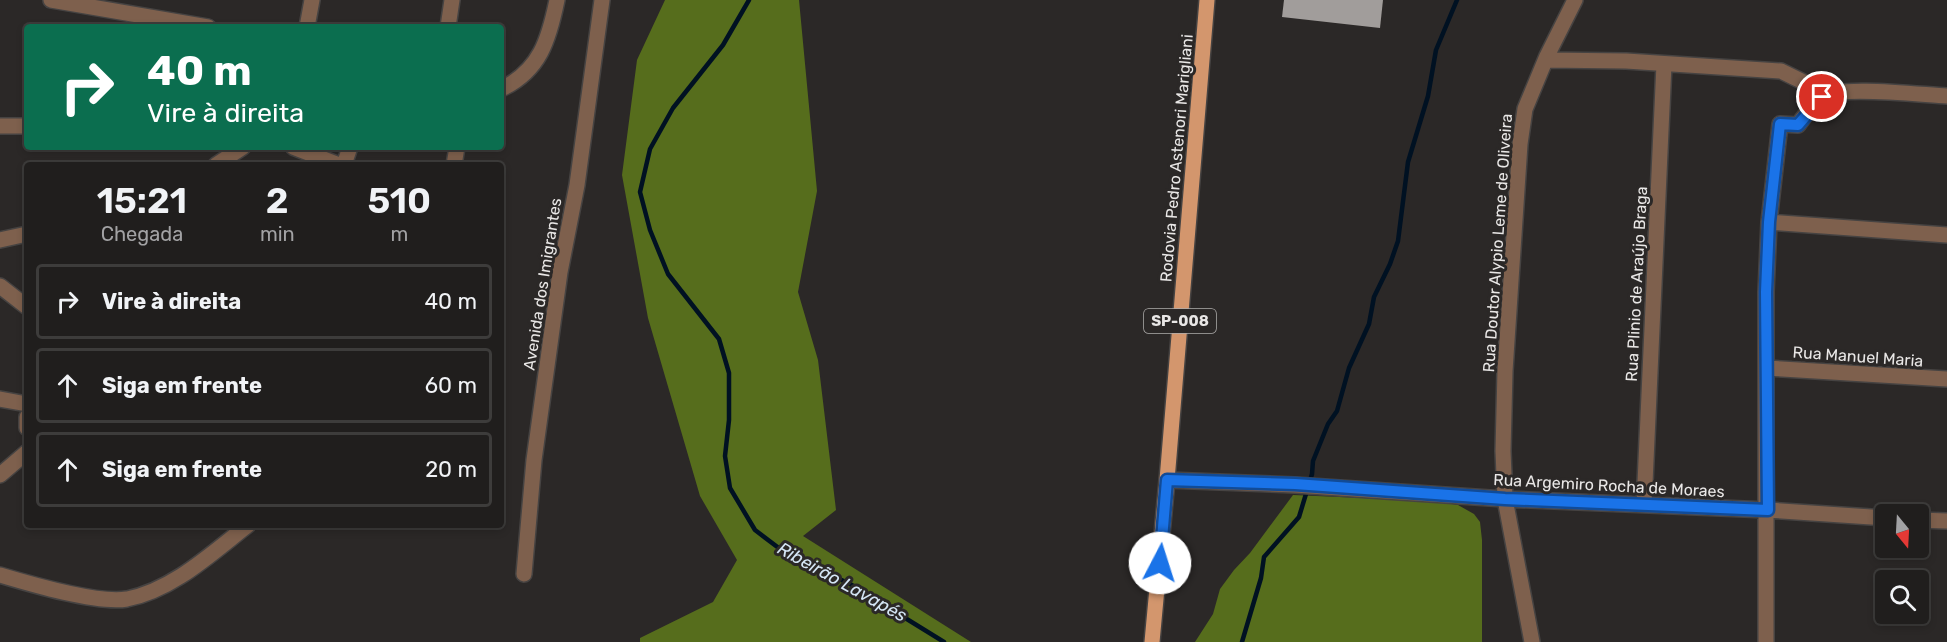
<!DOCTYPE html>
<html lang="pt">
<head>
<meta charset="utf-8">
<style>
	body { margin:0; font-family:Rubik,sans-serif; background:#2d2b2a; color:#f1f3f6; height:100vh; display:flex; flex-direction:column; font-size:22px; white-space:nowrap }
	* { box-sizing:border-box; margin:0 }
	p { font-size:20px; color:#a2a2a4 }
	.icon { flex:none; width:33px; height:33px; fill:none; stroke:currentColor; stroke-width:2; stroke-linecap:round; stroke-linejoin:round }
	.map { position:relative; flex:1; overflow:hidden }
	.sheet { position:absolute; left:24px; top:162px; width:480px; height:366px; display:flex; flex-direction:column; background:#201e1d; border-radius:6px; box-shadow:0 3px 9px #0003,0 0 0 2px #3d3c3b }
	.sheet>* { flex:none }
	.hud { position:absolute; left:24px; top:24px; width:480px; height:126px; border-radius:6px; box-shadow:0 3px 9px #0003,0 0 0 2px #3d3c3b; background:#0b6e4f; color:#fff; overflow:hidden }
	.needle { width:39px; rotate:162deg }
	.controls { position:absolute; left:1875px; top:504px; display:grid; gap:12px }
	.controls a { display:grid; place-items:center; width:54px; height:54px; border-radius:6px; background:#201e1d; box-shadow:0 3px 9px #0003,0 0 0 2px #3d3c3b; font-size:30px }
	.pin { position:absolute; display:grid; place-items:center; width:51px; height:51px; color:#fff; margin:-26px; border:3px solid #fff; border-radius:50%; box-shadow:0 2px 6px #0007 }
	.me { position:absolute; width:66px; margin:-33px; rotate:5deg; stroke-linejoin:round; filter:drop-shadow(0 0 4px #0008) }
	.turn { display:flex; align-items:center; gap:21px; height:126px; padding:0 24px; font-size:27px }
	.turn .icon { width:78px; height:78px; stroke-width:2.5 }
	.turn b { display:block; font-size:42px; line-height:51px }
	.eta { display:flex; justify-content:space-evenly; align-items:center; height:102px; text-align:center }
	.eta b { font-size:36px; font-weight:600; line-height:42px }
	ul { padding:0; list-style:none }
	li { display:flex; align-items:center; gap:18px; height:75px; margin:0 12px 9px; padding:0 12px; border:3px solid #3d3c3b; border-radius:6px }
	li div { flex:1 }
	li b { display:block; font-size:22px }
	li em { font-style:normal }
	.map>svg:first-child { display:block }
	.forest { fill:#566d1c }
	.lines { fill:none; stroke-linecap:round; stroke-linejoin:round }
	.stream { stroke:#012; stroke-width:4.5 }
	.building { fill:#a19d9b }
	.minor-casing { stroke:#464342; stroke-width:18 }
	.major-casing { stroke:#464342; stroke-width:18 }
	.minor { stroke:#7e604d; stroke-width:15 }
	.major { stroke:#d3966d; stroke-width:15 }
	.route-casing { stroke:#114b97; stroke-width:15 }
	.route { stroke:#1a73e8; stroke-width:10 }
	.labels { text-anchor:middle; stroke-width:6; stroke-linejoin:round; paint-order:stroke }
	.shield { fill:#2b2827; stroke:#b0aead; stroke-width:1.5 }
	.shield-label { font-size:15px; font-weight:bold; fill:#e9e7e6 }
	.street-label { font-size:16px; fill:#e9e7e6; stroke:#2b2827 }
	.water-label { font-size:18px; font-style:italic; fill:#d5e6f5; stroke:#2b2827 }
</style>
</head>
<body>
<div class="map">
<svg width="1947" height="642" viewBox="0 0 1947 642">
	<rect width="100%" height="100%" fill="#2b2827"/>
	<path class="forest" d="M665 0H799L817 191 798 292 818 360 836 510 803 536 971 642H640V638L713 602 737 560 700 496 648 318 622 175 637 60Z
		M1293 495 1433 501 1458 505 1474 514 1480 522 1482 540V642H1195L1213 614 1220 589 1234 570 1250 553Z"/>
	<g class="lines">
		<path class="stream" d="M749 0 723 45 673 108 650 149 640 192 650 230 668 274 719 339 729 373V420L725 456 730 488 755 530 788 555 850 584 944 642
			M1242 642 1261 578 1264 557 1299 517 1312 474 1313 461 1328 424 1337 411 1349 368 1369 324 1374 297 1390 264 1398 241 1408 162 1428 96 1436 50 1457 0"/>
	</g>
	<path class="building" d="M1284 0H1383L1380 28 1282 17Z"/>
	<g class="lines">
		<defs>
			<path id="minor" d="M51 0 208 27
				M307 27 312 0
				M448 27 452 0
				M1546 60 1626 61 1781 71 1828 94
				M501 89C540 71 549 39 557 0
				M0 126H27
				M293 147 339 165
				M216 165 243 147
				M344 165 350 147
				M454 165 457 147
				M1769 222 1947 235
				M0 240 27 234
				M0 286 27 307
				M1766 368 1947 379
				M0 399 27 404
				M27 417V428
				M0 475 27 452
				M1167 480 1295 485 1505 499 1768 510 1886 518
				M1644 505 1664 64
				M1918 520 1947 521
				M524 574 534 460 560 272 577 185 602 0
				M0 575C30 584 97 604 127 599 173 590 212 553 248 525
				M1532 642 1505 499 1503 451 1505 371 1520 144 1525 109 1547 56 1575 0
				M1766 642V292L1769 222 1780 124 1798 125C1805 116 1813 103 1822 97 1839 85 1923 95 1947 96"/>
			<path id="major" d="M1152 642 1167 480 1207 0"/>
		</defs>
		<use href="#minor" class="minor-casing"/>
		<use href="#major" class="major-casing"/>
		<use href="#minor" class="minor"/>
		<use href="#major" class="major"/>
	</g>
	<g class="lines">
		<defs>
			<path id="route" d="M1160 563 1167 480 1295 484 1505 499 1768 510 1766 292 1769 222 1780 124 1798 125 1822 97"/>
		</defs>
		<use href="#route" class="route-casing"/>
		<use href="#route" class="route"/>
	</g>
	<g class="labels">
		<rect class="shield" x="1144" y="309" width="72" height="24" rx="4.5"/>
		<g class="shield-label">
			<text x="1180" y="326">SP-008</text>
		</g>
		<g class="street-label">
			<text transform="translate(1176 158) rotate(-85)" y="6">Rodovia Pedro Astenori Marigliani</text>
			<text transform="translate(1497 243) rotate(-86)" y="6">Rua Doutor Alypio Leme de Oliveira</text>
			<text transform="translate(542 284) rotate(-81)" y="6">Avenida dos Imigrantes</text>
			<text transform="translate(1636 284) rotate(-87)" y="6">Rua Plinio de Araújo Braga</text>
			<text transform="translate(1858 356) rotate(4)" y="6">Rua Manuel Maria</text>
			<text transform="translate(1609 485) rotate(3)" y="6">Rua Argemiro Rocha de Moraes</text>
		</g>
		<g class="water-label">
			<text transform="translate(842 582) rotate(29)" y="6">Ribeirão Lavapés</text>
		</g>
	</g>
</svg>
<div class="controls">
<a><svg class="needle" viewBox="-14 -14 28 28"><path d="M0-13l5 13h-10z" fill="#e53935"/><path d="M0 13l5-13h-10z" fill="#a2a2a4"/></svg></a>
<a><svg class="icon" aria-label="search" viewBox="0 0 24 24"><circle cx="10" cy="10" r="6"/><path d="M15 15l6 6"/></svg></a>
</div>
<div class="pin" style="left:1822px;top:97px;background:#d93025"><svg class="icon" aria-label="arrive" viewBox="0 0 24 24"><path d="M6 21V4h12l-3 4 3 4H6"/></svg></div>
<svg class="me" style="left:1160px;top:563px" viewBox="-20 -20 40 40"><circle r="19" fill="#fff"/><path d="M0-13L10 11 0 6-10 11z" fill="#1a73e8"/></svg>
<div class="hud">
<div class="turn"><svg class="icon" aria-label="right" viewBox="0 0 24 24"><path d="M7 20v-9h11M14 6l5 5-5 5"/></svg><div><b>40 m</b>Vire à direita</div></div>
</div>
<section class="sheet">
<div class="eta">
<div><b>15:21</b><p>Chegada</p></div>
<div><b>2</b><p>min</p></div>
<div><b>510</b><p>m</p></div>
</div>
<ul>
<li><svg class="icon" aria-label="right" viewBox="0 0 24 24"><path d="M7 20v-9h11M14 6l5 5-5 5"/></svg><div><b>Vire à direita</b></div><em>40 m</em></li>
<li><svg class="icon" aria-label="ahead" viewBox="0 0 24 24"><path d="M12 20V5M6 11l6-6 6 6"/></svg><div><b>Siga em frente</b></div><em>60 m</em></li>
<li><svg class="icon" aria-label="ahead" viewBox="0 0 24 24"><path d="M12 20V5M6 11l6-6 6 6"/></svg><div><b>Siga em frente</b></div><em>20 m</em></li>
</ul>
</section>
</div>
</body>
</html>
